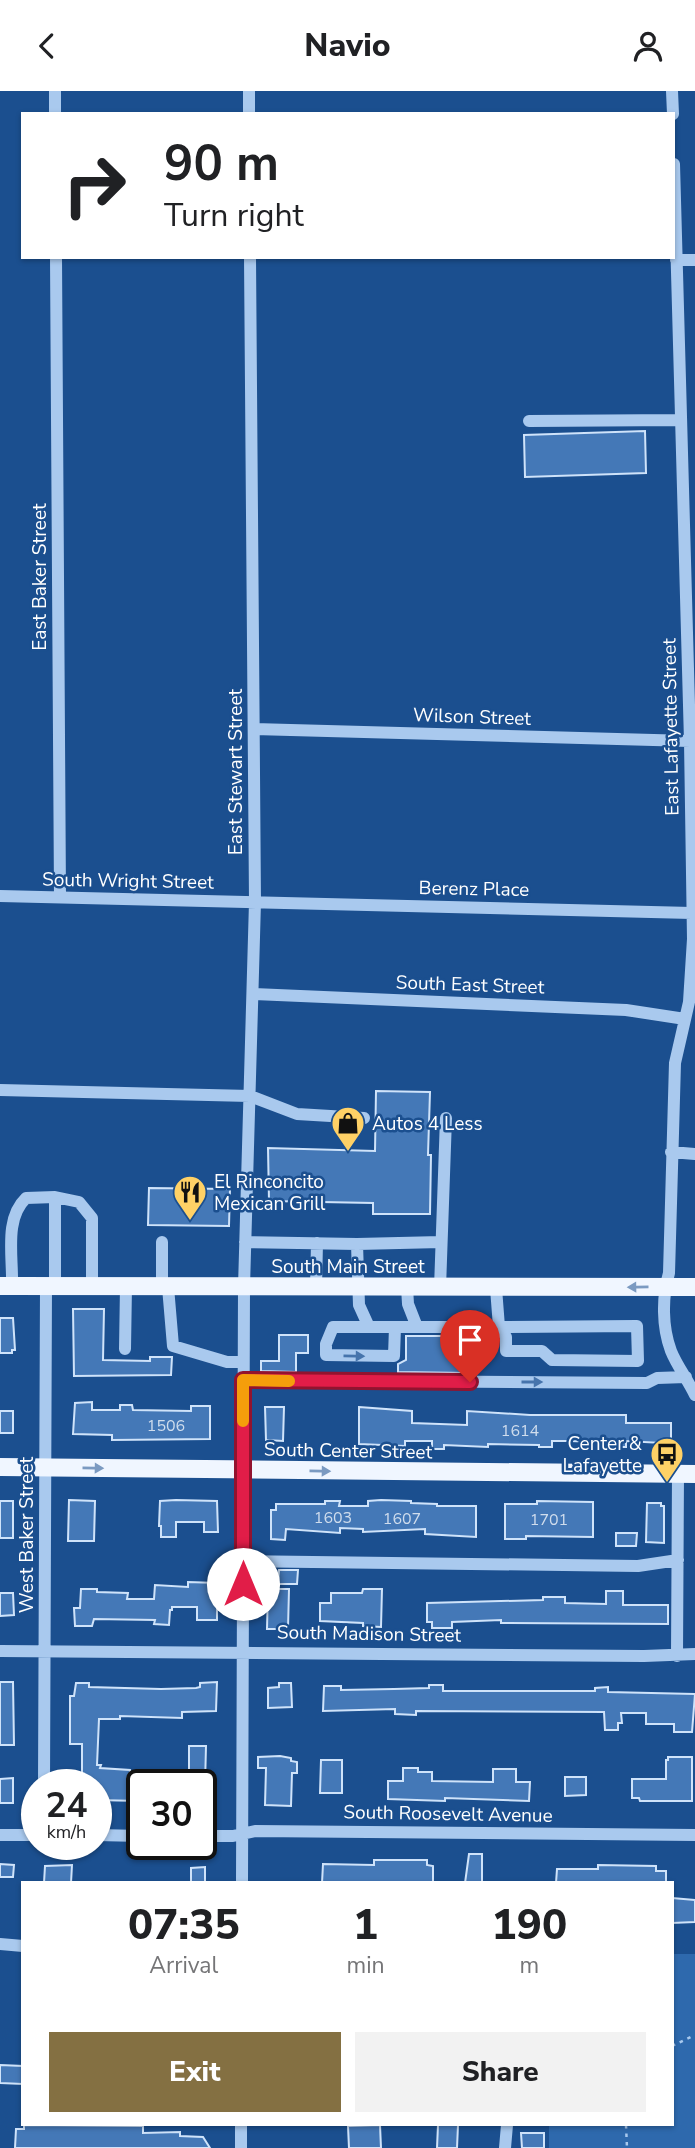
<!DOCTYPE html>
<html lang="en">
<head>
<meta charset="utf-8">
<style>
	body { margin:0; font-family:"Nunito Sans",sans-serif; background:#f2f2f2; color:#202124; height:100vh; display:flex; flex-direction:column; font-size:26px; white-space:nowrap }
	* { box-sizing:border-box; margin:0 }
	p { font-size:23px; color:#757577 }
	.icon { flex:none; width:38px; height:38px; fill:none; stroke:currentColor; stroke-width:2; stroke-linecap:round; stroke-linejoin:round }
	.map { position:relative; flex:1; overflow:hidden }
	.details { position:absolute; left:21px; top:1790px; width:653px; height:245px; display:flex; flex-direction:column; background:#fff; border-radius:0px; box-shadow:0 2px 5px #0004 }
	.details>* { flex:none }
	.hud { position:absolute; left:21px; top:21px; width:654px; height:147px; border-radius:0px; box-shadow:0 2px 5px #0004; background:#fff; color:#202124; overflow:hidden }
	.speed { position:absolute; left:21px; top:1678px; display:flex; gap:14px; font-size:35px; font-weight:700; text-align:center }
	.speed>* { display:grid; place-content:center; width:91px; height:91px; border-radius:50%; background:#fff; box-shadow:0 2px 5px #0004; line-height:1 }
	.speed small { font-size:18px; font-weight:400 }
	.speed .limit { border:4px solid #111; border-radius:10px; background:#fff; color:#111 }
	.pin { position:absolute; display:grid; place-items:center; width:60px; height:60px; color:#fff; margin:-72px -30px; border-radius:50% 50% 50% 0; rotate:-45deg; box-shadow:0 0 7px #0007 }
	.pin .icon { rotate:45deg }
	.me { position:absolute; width:77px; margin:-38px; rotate:0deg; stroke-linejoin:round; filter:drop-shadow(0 0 5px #0008) }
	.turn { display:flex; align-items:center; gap:24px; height:147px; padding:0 28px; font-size:32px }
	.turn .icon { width:91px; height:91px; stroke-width:2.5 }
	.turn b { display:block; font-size:49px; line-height:60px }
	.eta { display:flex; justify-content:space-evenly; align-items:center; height:119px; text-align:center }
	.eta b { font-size:42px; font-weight:800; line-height:49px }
	.button { display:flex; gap:14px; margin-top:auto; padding:14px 28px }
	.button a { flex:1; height:80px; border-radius:0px; background:#847042; color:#fff; font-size:28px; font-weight:800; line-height:80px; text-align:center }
	.button a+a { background:#f2f2f2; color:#202124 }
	header { display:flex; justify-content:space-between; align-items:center; height:91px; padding:0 28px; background:#fff; font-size:32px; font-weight:800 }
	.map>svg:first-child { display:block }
	.green { fill:#2e69ad }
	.building { fill:#4478b7; stroke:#cfe3fa; stroke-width:2 }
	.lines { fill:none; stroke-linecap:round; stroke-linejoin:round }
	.path { stroke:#a9c9ee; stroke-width:2.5; stroke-dasharray:3.5 5; stroke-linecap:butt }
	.minor { stroke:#a9c9ee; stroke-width:12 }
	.major { stroke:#f0f6ff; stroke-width:18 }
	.oneway { fill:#7b9ac1 }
	.oneway2 { fill:#4674ac }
	.route-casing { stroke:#92132f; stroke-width:18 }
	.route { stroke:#e11d48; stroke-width:12 }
	.slow { stroke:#f59e0b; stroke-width:12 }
	.labels { text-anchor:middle; stroke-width:5; stroke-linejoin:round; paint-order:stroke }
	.number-label { font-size:16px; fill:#d0dded }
	.street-label { font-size:19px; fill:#fff; stroke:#1b4f8f }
	.poi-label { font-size:19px; fill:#fff; stroke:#1b4f8f; text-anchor:start }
</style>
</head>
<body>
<header><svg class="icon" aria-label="back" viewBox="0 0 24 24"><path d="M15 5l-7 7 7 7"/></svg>Navio<svg class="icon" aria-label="person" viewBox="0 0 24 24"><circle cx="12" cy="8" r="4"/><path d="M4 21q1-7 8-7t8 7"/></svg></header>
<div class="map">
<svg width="695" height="2057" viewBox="0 0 695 2057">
	<rect width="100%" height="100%" fill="#1b4f8f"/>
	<path class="green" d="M672 1863H695V2057H549V2034H672Z"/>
	<path class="building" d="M645 340 646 382 525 386 524 344Z
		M376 1000 430 1001 428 1064H431L430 1123H373V1112L269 1110 268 1057 375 1060Z
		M149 1097 230 1098 229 1135 148 1134Z
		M73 1218H104L103 1269 150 1270V1266H172L171 1284 74 1285Z
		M0 1227H13L15 1259H12V1262H0Z
		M279 1244H308V1262H296V1281L261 1280V1270H279Z
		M406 1245H444V1261H467V1282L398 1281V1273L406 1269Z
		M92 1311V1319H120V1314H132L133 1319 191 1320V1315H210V1348L112 1349V1344L73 1343 75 1312Z
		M265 1316H284L283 1350 266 1349Z
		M359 1316 412 1320V1332L467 1334V1320L530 1324H626V1332H671V1349H663L662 1352 626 1350V1356H608V1351L567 1350H552V1356H539V1354L488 1353V1356L444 1354V1358H432V1350H405V1355L359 1353Z
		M0 1320H13V1342H0Z
		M69 1409 95 1410 94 1450H68Z
		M176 1409 217 1410 218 1441H204V1431H176V1446H161V1435H159L160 1410Z
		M381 1409 411 1410V1412L437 1413V1415H476V1446L425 1443V1438L363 1441V1438L340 1437V1442L286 1438 285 1449 271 1448V1419H276V1413H325V1410H340L339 1415H368V1410Z
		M0 1410H13V1447H0Z
		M537 1410 593 1411V1446L526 1445V1448H505V1413H537Z
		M647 1412H661V1415H664V1452L646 1451Z
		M616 1442H637L636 1455H616Z
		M279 1479H298L297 1493H278Z
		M188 1491 217 1492V1529H197V1516H172V1519H170L169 1534 154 1533 155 1529 94 1528 92 1535H75L74 1517H80L81 1498H97V1501L128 1502 127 1508H154L155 1494 188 1496Z
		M268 1498H289L288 1538H267Z
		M363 1498H382L381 1536 363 1535V1532L320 1530V1512H331V1502H362Z
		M606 1500H623V1514H668V1533L501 1532V1529L452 1531V1537H432V1531H427V1512L543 1509V1506H565V1512L606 1513Z
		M0 1502H13L14 1524 0 1525Z
		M0 1591H13L14 1654H0Z
		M217 1591 216 1620 182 1621V1627L120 1625V1628H99L97 1674H101L100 1677 130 1679 131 1689 140 1690V1710L96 1709V1694H89V1687H82V1653H70V1605H74L76 1592H89V1596L161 1598 196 1597 200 1596V1592Z
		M279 1592H291L292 1616 268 1617V1597L279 1596Z
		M429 1594H443V1600H595V1597L608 1596V1601L695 1603 692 1641H674V1633H646V1622H621L622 1632H618V1639H605L604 1621 416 1620V1624L395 1623V1618L323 1620 324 1595H341V1599L394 1598 429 1597Z
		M189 1655H206L205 1694H160V1680H189Z
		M280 1665 291 1667V1670L297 1671V1682H292L291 1715 265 1714 266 1677H258V1666Z
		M668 1666H692V1710H640L639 1707H632V1688H666V1669H668Z
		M321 1669H342V1702H320Z
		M403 1677H418V1681H432V1690L493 1691V1678H516V1691H530L529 1710 445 1707V1710L388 1708V1690H403Z
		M565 1686H586V1704L565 1705Z
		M13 1687V1712H0V1688Z
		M469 1763H482V1792H465Z
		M374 1769H427V1774L433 1775V1792H322L323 1773 374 1774Z
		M0 1773 14 1774 13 1786H0Z
		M72 1774 71 1792H44L45 1775Z
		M598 1774 656 1775V1780H666V1792H556L557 1778H598Z
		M205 1776V1792H191V1777Z
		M672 1807 695 1809V1831L672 1832Z
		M0 1974 23 1975V1993L0 1992Z
		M24 2034 143 2035V2042L180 2041V2045L203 2046 210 2057H15L16 2038H24Z
		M380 2034 381 2057H349L348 2035Z
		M438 2034H458L457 2057H437Z
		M521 2042H544V2057H522Z"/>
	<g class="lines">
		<path class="path" d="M672 1955 695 1944
			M626 2034 627 2057"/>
		<path class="minor" d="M55 0V23
			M249 0V23
			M672 0 673 23
			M674 73 690 650 693 848 689 911 675 972 669 1182C662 1206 662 1236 671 1260 677 1275 688 1289 695 1304
			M56 166 60 806
			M676 169H695
			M529 330 680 329
			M254 638 690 650
			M0 805 692 822
			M253 903 626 919 685 928
			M0 999 250 1005 297 1023 364 1027
			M671 1061 695 1063
			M245 1151 357 1153 359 1214 369 1236
			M357 1153 441 1151
			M12 1195C13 1165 4 1128 26 1107L55 1106 79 1111 92 1127V1195
			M55 1195V1106
			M162 1195V1151
			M168 1196 173 1255 227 1271H243
			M316 1196 317 1152
			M407 1196 408 1213 417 1236
			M440 1197 446 1027
			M637 1235 638 1270 552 1269 542 1260H506V1246L499 1236Z
			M395 1236 394 1265 326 1264V1253L333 1236H499L496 1197
			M125 1258 126 1195
			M243 1289 647 1292 657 1287 686 1286
			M243 1470 638 1475 678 1469
			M0 1560 644 1565 695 1563
			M677 1565 678 1383
			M44 1694 46 1195
			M0 1744H37
			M96 1744 142 1745
			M201 1745H233L255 1740 695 1744
			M242 1792 244 1196 255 811 250 166
			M0 1853 23 1855
			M241 2057V2034
			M505 2057 507 2034"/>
		<path class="major" d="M0 1195 695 1196
			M0 1376 695 1383"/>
	</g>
	<defs><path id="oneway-solid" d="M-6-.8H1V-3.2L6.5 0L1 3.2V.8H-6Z" transform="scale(1.75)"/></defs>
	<g class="oneway">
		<use href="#oneway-solid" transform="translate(638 1196) rotate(179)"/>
		<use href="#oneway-solid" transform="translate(93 1377) rotate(1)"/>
		<use href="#oneway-solid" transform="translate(320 1380) rotate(1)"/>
	</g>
	<g class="oneway2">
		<use href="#oneway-solid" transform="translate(354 1265) rotate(1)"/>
		<use href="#oneway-solid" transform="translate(532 1291)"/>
	</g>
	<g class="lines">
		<defs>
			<path id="route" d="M243 1493V1289L470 1291"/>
		</defs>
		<use href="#route" class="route-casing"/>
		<use href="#route" class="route"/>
		<path class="slow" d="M243 1330V1289L289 1290"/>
	</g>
	<defs>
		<symbol id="shop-pin" viewBox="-11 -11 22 30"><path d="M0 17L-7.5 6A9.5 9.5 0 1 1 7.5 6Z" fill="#ffd166" stroke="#1b4f8f"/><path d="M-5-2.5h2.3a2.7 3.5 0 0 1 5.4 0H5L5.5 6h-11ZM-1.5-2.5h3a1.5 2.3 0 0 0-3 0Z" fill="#111"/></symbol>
		<symbol id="restaurant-pin" viewBox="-11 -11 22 30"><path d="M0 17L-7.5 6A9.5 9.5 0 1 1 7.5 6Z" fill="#ffd166" stroke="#1b4f8f"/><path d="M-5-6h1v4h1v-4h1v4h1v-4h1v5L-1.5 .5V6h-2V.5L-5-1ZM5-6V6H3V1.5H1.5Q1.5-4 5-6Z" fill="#111"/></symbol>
		<symbol id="bus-pin" viewBox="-11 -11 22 30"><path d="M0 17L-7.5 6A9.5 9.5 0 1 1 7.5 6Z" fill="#ffd166" stroke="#1b4f8f"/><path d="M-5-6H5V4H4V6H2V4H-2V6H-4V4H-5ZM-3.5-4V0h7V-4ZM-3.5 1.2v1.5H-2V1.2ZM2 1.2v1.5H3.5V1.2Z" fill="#111"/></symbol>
	</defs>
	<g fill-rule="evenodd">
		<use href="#shop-pin" x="329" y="1013" width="38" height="52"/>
		<use href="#restaurant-pin" x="171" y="1082" width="38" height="52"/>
		<use href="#bus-pin" x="648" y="1344" width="38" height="52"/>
	</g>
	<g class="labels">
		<g class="number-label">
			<text x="166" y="1340">1506</text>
			<text x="520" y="1345">1614</text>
			<text x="333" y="1432">1603</text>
			<text x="402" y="1433">1607</text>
			<text x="549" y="1434">1701</text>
		</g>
		<g class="street-label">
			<text transform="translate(39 486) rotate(-90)" y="7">East Baker Street</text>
			<text transform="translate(472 625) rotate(2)" y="7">Wilson Street</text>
			<text transform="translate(670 636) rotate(-91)" y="7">East Lafayette Street</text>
			<text transform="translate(235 681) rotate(-90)" y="7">East Stewart Street</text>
			<text transform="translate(128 789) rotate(1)" y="7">South Wright Street</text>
			<text transform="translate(474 797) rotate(1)" y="7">Berenz Place</text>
			<text transform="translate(470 893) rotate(2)" y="7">South East Street</text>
			<text x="348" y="1182">South Main Street</text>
			<text transform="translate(348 1359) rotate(1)" y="7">South Center Street</text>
			<text transform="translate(26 1444) rotate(-90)" y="7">West Baker Street</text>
			<text transform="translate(369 1542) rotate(1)" y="7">South Madison Street</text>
			<text transform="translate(448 1722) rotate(1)" y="7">South Roosevelt Avenue</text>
		</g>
		<g class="poi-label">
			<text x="372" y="1039">Autos 4 Less</text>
			<text x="214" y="1097">El Rinconcito<tspan x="214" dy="22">Mexican Grill</tspan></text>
			<text x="642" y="1359" text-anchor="end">Center &amp;<tspan x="642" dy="22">Lafayette</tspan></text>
		</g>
	</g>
</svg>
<div class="speed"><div>24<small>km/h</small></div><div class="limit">30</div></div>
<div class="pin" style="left:470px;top:1291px;background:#d93025"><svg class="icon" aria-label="arrive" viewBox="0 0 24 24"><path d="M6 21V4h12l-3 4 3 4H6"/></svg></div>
<svg class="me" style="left:243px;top:1493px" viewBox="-20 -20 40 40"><circle r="19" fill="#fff"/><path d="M0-13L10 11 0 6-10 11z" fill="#e11d48"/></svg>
<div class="hud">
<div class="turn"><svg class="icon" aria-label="right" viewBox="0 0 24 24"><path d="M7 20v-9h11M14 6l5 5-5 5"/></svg><div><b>90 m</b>Turn right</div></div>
</div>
<section class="details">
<div class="eta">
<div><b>07:35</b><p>Arrival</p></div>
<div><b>1</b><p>min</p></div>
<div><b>190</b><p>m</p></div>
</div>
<div class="button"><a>Exit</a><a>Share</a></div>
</section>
</div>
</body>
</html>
